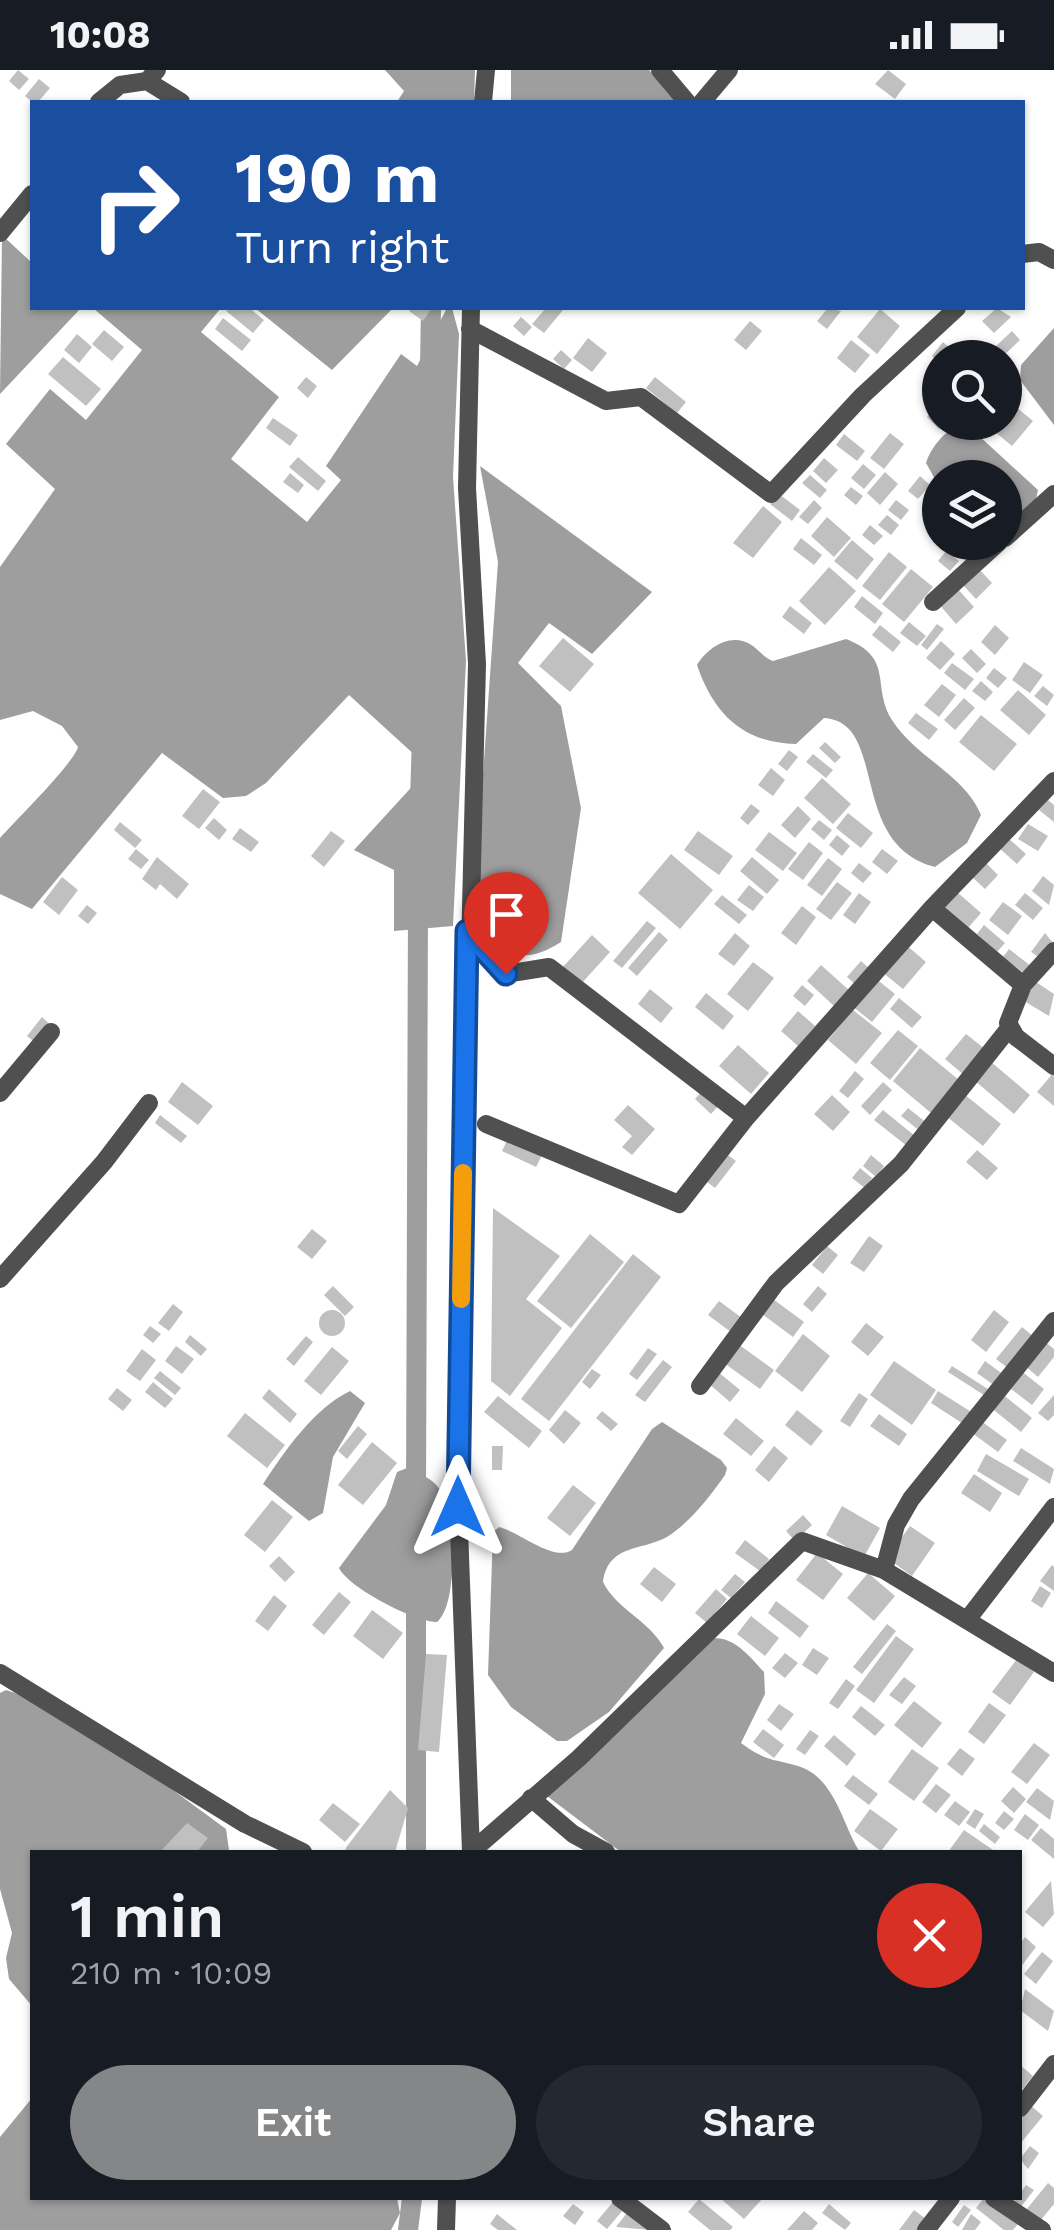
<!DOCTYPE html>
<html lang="en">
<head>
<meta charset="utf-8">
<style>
	body { margin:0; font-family:"Work Sans",sans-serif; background:#242831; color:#f1f3f6; height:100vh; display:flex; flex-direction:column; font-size:38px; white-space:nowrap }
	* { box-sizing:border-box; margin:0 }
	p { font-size:32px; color:#9ea1a6 }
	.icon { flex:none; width:55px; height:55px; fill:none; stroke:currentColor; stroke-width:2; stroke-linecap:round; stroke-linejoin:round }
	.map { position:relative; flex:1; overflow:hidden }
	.details { position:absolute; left:30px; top:1780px; width:992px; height:350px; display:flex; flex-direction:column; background:#171b24; border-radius:0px; box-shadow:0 2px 8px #0004 }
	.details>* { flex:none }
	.banner { position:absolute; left:30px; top:30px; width:995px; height:210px; border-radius:0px; box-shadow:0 2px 8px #0004; background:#1a4fa0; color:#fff; overflow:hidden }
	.buttons { position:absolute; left:922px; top:270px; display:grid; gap:20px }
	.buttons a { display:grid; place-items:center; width:100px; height:100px; border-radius:50%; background:#171b24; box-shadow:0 2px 8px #0004; font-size:50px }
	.pin { position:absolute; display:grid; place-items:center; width:85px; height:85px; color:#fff; margin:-102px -42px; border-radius:50% 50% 50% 0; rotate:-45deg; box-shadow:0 0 10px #0007 }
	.pin .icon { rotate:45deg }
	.me { position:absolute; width:110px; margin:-55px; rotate:0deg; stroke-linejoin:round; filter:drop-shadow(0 0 8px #0008) }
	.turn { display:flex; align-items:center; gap:35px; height:210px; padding:0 40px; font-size:45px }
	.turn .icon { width:130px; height:130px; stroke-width:2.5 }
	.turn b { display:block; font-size:70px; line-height:85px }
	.round { display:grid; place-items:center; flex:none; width:105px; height:105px; border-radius:52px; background:#242831 }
	.head { display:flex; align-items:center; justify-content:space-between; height:170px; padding:0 40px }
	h1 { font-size:60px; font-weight:600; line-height:75px }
	.cta { display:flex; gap:20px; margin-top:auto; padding:20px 40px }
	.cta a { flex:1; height:115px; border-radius:60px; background:#858687; color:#fff; font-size:40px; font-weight:600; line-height:115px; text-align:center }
	.cta a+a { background:#242831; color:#f1f3f6 }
	.status { display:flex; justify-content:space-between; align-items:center; height:70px; padding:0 50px; background:#171b24; direction:ltr }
	.status svg { height:28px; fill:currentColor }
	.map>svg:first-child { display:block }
	.water { fill:#9e9e9e }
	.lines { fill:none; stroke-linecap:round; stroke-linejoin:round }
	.canal { stroke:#9e9e9e; stroke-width:20 }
	.building { fill:#c0c0c0 }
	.minor { stroke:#505050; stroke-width:18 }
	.route-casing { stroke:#114b97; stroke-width:25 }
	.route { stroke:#1a73e8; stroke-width:18 }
	.slow { stroke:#f59e0b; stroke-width:18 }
</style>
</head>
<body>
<div class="status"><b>10:08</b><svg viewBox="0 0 49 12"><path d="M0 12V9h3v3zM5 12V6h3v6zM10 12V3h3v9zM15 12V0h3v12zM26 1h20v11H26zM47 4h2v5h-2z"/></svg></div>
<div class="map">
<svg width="1054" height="2160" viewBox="0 0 1054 2160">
	<rect width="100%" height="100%" fill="#fff"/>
	<path class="water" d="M385 0H475L474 32H397L404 21Z
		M511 0H649L683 32H511Z
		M2 165 32 193V238H81L0 324Z
		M93 238H221L201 262 279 327 231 389 307 452 341 410 326 396 401 284 417 296 447 238H452L459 264 453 407 466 591 453 856 394 861V800L354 780 429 698 349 625 266 713 246 726 223 728 162 683 32 839 0 824V768C16 750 74 693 78 677L62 656 33 641 0 650V497L55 419 6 374 50 319 86 350 142 280Z
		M255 238H393L332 300Z
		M1054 258V355L1020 310 1021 295Z
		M965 353 1038 420 1036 430 1005 457V408H940V418L926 393C931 377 947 357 965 353Z
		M480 396 652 522 592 584 549 553 518 593 561 636 581 738 561 872C525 895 505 887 472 861L498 492Z
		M846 569C895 588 871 616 892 650 916 688 964 704 981 745L967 773 935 797C847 774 889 652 824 648L796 674C744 673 714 645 697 595 708 577 732 561 753 576 761 582 763 587 773 591Z
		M350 1321 365 1333 333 1387 323 1443 309 1451 263 1414C285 1381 313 1339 350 1321Z
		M662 1352 721 1390 727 1398 725 1405C711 1425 691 1451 670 1465 644 1482 609 1472 603 1512 617 1540 649 1550 664 1578L609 1642 567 1671H557L511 1637 488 1605 493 1462 499 1457C520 1462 553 1492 572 1480L652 1359Z
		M407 1398C419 1404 433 1408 440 1420 455 1443 459 1534 437 1552 415 1552 349 1518 339 1498L386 1435 397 1402Z
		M714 1568C736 1568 750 1587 764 1602L765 1624 741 1673C767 1692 771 1688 798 1696 836 1708 842 1755 860 1782H621L547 1726Z
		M6 1620 27 1627 158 1709 226 1759 229 1780 32 1782V1936L9 1909 6 1888 12 1863 0 1819V1623Z
		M32 2028V2128H397L400 2143 391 2160H0V2067Z"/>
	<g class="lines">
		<path class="canal" d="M430 296 431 238
			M420 731 422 665
			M416 1426 418 835
			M416 1520V1782
			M408 2160 412 2128"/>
	</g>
	<path class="building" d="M18 0 29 9 19 20 9 11Z
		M888 0 906 14 895 29 875 14Z
		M39 9 50 18 38 32H32L25 26Z
		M230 238H249L264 250 253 263 226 241Z
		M412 238H432L423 251 409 241Z
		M546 238 563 240 544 263 532 254Z
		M828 238 841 241 827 259 817 251Z
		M997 238 1011 247 994 263 982 251Z
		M880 239 900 256 877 284 857 267Z
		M521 247 532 257 524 266 513 256Z
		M223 248 251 270 242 281 215 259Z
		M750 251 762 261 746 280 734 270Z
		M104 260 124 277 112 291 92 274Z
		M1012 261 1020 270 1003 286 995 277Z
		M77 264 92 277 79 293 64 280Z
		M588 268 607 283 592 302 573 288Z
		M851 270 870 285 855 303 837 288Z
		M943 272 961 288H940V293L932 286Z
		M561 280 572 290 564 299 553 289Z
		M63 287 101 319 86 336 48 304Z
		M306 307 317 316 308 328 297 318Z
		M655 307 686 332 677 343 646 318Z
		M1005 328 1033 351 1012 376 983 352H1005Z
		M940 332V352H945L939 359 927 347Z
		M273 348 298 365 290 376 266 358Z
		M890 363 904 374 884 399 870 388Z
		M844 364 865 381 857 391 836 375Z
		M298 387 326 411 318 421 289 397Z
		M824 388 838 400 826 413 813 401Z
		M863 394 876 405 864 419 851 408Z
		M885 402 898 414 880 435 867 423Z
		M290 403 304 415 298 423 283 412Z
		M810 405 827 420 820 428 802 413Z
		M920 406 930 415 918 429 908 421Z
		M851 417 863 426 856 435 844 425Z
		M779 424 800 440 792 451 770 434Z
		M814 430 822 438 808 454 799 447Z
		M896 430 909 440 901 450 888 440Z
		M763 436 782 452 753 488 733 473Z
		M887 445 899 455 891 465 878 455Z
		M827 447 851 468 834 487 811 466Z
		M870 455 883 466 874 475 862 465Z
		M801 468 822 485 814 495 793 479Z
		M852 470 874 489 857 510 834 491Z
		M946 481 959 491 950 501 938 491Z
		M889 482 907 497 880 530 862 516Z
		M829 497 856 521 825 555 799 531Z
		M978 498 992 513 976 529 962 514Z
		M911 499 933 517 904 552 882 534Z
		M956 517 974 537 956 554 938 533Z
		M862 526 883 543 875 554 854 537Z
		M790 536 812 553 804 564 782 547Z
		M909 552 926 566 917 576 900 563Z
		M937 554 944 559 927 580 921 575Z
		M880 555 901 572 893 582 872 565Z
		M995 555 1009 568 995 585 981 572Z
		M563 568 594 594 570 622 539 596Z
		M941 571 955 584 940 600 926 588Z
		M971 579 986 594 977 603 962 588Z
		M1024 592 1043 605 1030 623 1012 610Z
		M952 593 974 609 965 620 944 603Z
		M994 598 1007 608 998 618 986 608Z
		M981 611 993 622 985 631 972 621Z
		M942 614 956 625 939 647 924 635Z
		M1043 616 1054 625 1047 636 1034 626Z
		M1018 620 1046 645 1029 665 1000 640Z
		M964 628 975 638 955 660 944 650Z
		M916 643 938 659 929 670 908 653Z
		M981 645 1017 674 994 701 959 672Z
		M825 672 841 687 835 693 819 678Z
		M789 680 798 687 787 701 778 694Z
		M813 684 833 700 826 708 806 692Z
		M771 698 785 710 773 726 758 715Z
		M822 708 851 734 833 754 804 728Z
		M203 719 220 732 199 759 182 746Z
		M1048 730 1054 735V752L1039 740Z
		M751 734 760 741 748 755 740 748Z
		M798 736 811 749 795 768 781 755Z
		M848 743 873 763 861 778 836 758Z
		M214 748 227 760 219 770 205 758Z
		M819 750 832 760 824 770 811 759Z
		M120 752 142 770 135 778 114 760Z
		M1028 754 1048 766 1038 781 1018 769Z
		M240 758 259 772 251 782 232 769Z
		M331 761 345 771 324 797 311 786Z
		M698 761 733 786 719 805 684 780Z
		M769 762 797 783 783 801 755 780Z
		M837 765 850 776 842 786 829 775Z
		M1007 767 1026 784 1017 794 998 777Z
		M809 772 823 783 803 810 788 799Z
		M136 779 149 790 141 799 128 789Z
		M882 779 898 791 887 804 872 792Z
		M671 784 713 820 680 859 638 823Z
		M157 787 189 814 177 829 160 814 156 820 142 809Z
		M752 787 779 810 767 824 740 801Z
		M828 788 842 799 822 826 807 815Z
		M985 792 998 805 985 819 971 806Z
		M859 793 872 803 863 813 851 803Z
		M1043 806 1054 815 1049 835 1032 821Z
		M62 807 78 820 59 845 43 832Z
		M837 812 852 823 831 850 816 839Z
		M749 815 764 827 753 841 737 830Z
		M957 822 981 843 967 859 944 838Z
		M859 823 871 832 855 854 843 845Z
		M1025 823 1043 838 1033 850 1015 835Z
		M722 825 747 845 739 854 714 834Z
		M1003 832 1022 846 1008 865 989 850Z
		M87 835 97 843 88 854 78 846Z
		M802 836 816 847 796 875 781 863Z
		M647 851 656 858 622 898 613 891Z
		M984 855 1005 873 997 882 977 864Z
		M659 862 668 870 637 906 628 898Z
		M735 863 750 876 734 896 718 884Z
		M1045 863 1054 874 1043 890 1031 882Z
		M592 865 610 882 581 914 562 898Z
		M905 874 926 892 903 919 882 902Z
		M1009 879 1031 896 1025 904 1003 887Z
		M861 891 870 899 856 915 847 907Z
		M753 892 774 908 748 941 727 924Z
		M821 895 850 921 835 937 807 911Z
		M875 908 895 924 872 952 852 936Z
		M1036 912 1054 924 1049 946 1024 931Z
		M802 915 814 925 805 936 793 926Z
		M650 919 673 938 661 953 638 934Z
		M706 923 734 946 723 960 695 937Z
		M899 928 922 947 912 958 890 939Z
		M853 940 882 963 856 994 828 970Z
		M798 941 815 956 798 976 781 961Z
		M42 947 52 956 37 974 27 966Z
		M898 960 918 976 890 1010 870 993Z
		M966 964 985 979 964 1005 945 989Z
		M738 975 769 1003 751 1024 719 996Z
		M920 978 959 1010 931 1043 893 1011Z
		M990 991 1030 1025 1014 1044 974 1010Z
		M855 1001 864 1009 848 1028 839 1021Z
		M1054 1002V1036L1037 1022Z
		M182 1012 213 1036 198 1055 168 1032Z
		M883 1012 892 1020 870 1045 861 1036Z
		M702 1021 719 1035 711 1044 695 1029Z
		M964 1024 1001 1054 983 1076 946 1046Z
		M832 1025 850 1042 833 1061 814 1044Z
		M628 1035 655 1059 632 1085 622 1077 632 1066 614 1050Z
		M908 1038 928 1054 921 1062 901 1046Z
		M883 1040 915 1066 907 1076 874 1050Z
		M160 1045 187 1066 181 1073 155 1053Z
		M509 1066 543 1083 536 1097 502 1081Z
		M977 1080 998 1098 987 1110 966 1092Z
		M724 1082 736 1091 715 1118 703 1109Z
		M871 1085 884 1096 876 1107 863 1096Z
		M860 1098 872 1108 865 1118 852 1108Z
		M493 1138 560 1186 526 1229 562 1258 510 1326 491 1311Z
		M312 1159 327 1171 312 1189 297 1177Z
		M590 1164 624 1192 571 1258 537 1231Z
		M869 1166 883 1176 864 1202 850 1193Z
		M827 1176 838 1185 823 1204 812 1195Z
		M633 1184 661 1207 549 1351 521 1329Z
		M333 1216 354 1237 345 1246 324 1225Z
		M818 1216 827 1224 812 1242 803 1234Z
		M773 1229 804 1252 793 1267 762 1244Z
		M719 1231 742 1248 731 1262 708 1245Z
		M173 1234 183 1242 169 1261 158 1253Z
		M994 1240 1009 1252 986 1282 971 1270Z
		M319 1253a13 13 0 1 1 26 0a13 13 0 1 1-26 0Z
		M866 1253 884 1267 868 1286 851 1272Z
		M150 1256 161 1264 153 1273 143 1265Z
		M1022 1257 1034 1267 1009 1299 996 1289Z
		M803 1264 830 1286 802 1322 775 1301Z
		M190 1265 207 1279 201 1286 185 1272Z
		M306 1266 313 1272 294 1296 286 1289Z
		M1044 1271 1054 1279V1287L1038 1307 1024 1295Z
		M738 1274 774 1300 760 1319 724 1293Z
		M176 1276 194 1289 182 1304 165 1291Z
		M332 1277 349 1291 321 1325 304 1311Z
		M648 1278 657 1284 637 1310 629 1304Z
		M142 1279 156 1290 140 1311 126 1301Z
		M663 1290 672 1297 645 1332 635 1325Z
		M894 1291 936 1320 912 1355 870 1325Z
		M985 1291 1004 1305 995 1316 977 1303Z
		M952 1296 991 1321 987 1327 948 1302Z
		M592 1299 601 1305 590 1319 582 1312Z
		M1020 1300 1044 1319 1032 1335 1007 1316Z
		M160 1301 181 1318 175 1325 154 1308Z
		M717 1301 740 1320 730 1332 708 1313Z
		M153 1312 173 1329 165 1338 145 1322Z
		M117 1318 132 1330 123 1341 108 1329Z
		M269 1319 297 1344 290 1353 262 1328Z
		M938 1321 973 1343 965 1355 931 1333Z
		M859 1323 868 1329 850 1357 840 1351Z
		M1001 1323 1032 1348 1021 1362 990 1337Z
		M1054 1325V1345L1048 1351 1038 1343Z
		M498 1326 542 1361 529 1378 484 1342Z
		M565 1340 581 1353 564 1374 549 1360Z
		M797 1340 823 1361 811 1376 785 1355Z
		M602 1341 618 1354 611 1361 596 1348Z
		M245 1343 285 1375 267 1398 227 1366Z
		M879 1344 907 1364 899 1376 870 1356Z
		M736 1348 764 1371 751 1386 723 1364Z
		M977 1348 1007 1370 998 1382 968 1360Z
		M358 1356 367 1364 347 1389 338 1381Z
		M372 1372 397 1393 363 1435 338 1415Z
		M492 1376H503L502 1400H492Z
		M774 1376 788 1388 769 1412 755 1400Z
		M1021 1378 1054 1399 1050 1414 1013 1391Z
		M986 1384 1029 1409 1019 1426 977 1401Z
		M974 1404 1002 1423 990 1442 961 1423Z
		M573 1415 596 1433 570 1466 547 1448Z
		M272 1430 293 1447 265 1482 244 1465Z
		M842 1436 880 1458 864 1487 826 1465Z
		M803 1445 812 1455 795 1471 786 1461Z
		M910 1456 935 1473 912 1506 887 1488Z
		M745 1470 769 1489 760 1501 735 1483Z
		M817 1483 843 1504 823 1530 796 1510Z
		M279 1486 295 1502 285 1512 269 1496Z
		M1052 1495 1054 1497V1521L1040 1511Z
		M654 1497 676 1514 662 1532 640 1514Z
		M868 1503 895 1526 874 1551 847 1528Z
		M735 1504 745 1512 731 1528 721 1520Z
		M1040 1516 1051 1523 1042 1538 1031 1531Z
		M716 1519 727 1529 707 1553 695 1543Z
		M339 1522 351 1532 324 1565 312 1555Z
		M274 1525 287 1536 268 1561 255 1551Z
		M776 1531 809 1556 800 1568 768 1543Z
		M372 1540 403 1563 383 1589 353 1566Z
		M751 1546 779 1568 765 1586 737 1564Z
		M887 1554 896 1561 862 1604 853 1597Z
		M896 1566 914 1579 874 1633 856 1620Z
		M813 1578 829 1588 817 1605 802 1595Z
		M785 1583 798 1593 785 1608 772 1598Z
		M426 1584 447 1585 439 1682 418 1680Z
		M1017 1589 1034 1602 1010 1635 992 1622Z
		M904 1607 916 1616 902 1634 889 1625Z
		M846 1609 855 1616 838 1639 829 1633Z
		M914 1631 942 1653 922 1678 894 1655Z
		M989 1633 1006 1645 984 1674 968 1662Z
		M779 1634 794 1644 781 1661 767 1650Z
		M861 1636 885 1655 875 1666 852 1647Z
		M763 1659 784 1675 774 1688 753 1672Z
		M810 1660 819 1666 805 1685 796 1679Z
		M834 1665 856 1684 847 1696 824 1676Z
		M1034 1673 1050 1685 1027 1714 1011 1702Z
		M960 1678 975 1689 962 1706 947 1694Z
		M912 1679 939 1698 914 1731 888 1712Z
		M853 1705 878 1724 869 1735 844 1716Z
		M936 1714 951 1725 936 1743 922 1732Z
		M1013 1717 1026 1729 1014 1743 1001 1731Z
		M1037 1718 1054 1731 1050 1750 1026 1732Z
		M390 1720 408 1738 395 1782H350L345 1779Z
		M955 1731 970 1742 959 1756 944 1745Z
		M333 1733 360 1754 345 1772 319 1750Z
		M870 1739 898 1759 881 1781 854 1761Z
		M975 1739 984 1744 975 1759 966 1753Z
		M1004 1741 1014 1749 1004 1760 995 1753Z
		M1025 1744 1039 1755 1028 1770 1014 1760Z
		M187 1753 208 1768 197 1782H160Z
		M984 1754 1000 1767 995 1774 979 1761Z
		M1041 1758 1054 1769V1789L1031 1770Z
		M964 1760 996 1782H948Z
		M1051 1811 1054 1844 1043 1857 1025 1842Z
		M1025 1867 1036 1877 1020 1898V1874Z
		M1042 1882 1053 1891 1036 1914 1024 1904Z
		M1025 1919 1054 1941 1048 1961 1020 1940Z
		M1020 1995 1033 2006 1020 2022Z
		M1029 2034 1043 2046 1020 2074V2045Z
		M1030 2076 1039 2083 1028 2099 1020 2089Z
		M1048 2113 1054 2118V2134L1040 2151 1026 2140Z
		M1026 2115 1034 2120 1020 2138 1013 2133Z
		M720 2128H763L744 2149Z
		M984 2128 1018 2154 1013 2160H1004L976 2138Z
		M699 2129 733 2157 730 2160H710L688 2142Z
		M613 2132 623 2140 607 2159 597 2151Z
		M573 2134 584 2142 575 2155 563 2146Z
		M829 2134 851 2153 845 2160 822 2143Z
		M964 2135 971 2140 958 2157 952 2152Z
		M630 2139 650 2160 616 2157Z
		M914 2140 926 2149 917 2160H899Z
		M804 2141 818 2153 812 2160H787Z
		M497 2144 517 2160H498L490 2154Z
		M971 2144 981 2152 975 2160H962Z"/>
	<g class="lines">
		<path class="minor" d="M660 0 687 32
			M147 11 181 32
			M99 32 120 15 147 11 157 0
			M483 32 486 0
			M702 32 729 0
			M0 163 32 124
			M1022 184 1039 182 1054 190
			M471 238 467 418 477 594 457 1405 471 1782
			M470 259 606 331 641 327 771 424 863 325 957 238
			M1005 468 1054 424
			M933 532 999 472
			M932 838 1023 915 1008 953 1016 967 1054 996
			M467 861 506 904 549 897 746 1048 932 838 1054 711
			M1023 915 1054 881
			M0 1023 51 962
			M486 1054 679 1134 746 1048
			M0 1209 104 1092 149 1033
			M700 1316 776 1213 901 1094 1010 957
			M884 1500 896 1455 911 1429 1054 1251
			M967 1550 1054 1437
			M0 1603 245 1754 303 1782
			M531 1728 573 1764 606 1782
			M472 1781 579 1688 802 1471 884 1500 1054 1603
			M1020 2038 1054 1994
			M620 2128 662 2160
			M994 2128 1042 2160
			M446 2160 447 2128
			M926 2160 951 2128"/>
	</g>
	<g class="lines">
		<defs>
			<path id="route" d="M458 1437 467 861 506 904"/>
		</defs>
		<use href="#route" class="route-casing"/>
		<use href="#route" class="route"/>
		<path class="slow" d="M461 1229 463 1103"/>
	</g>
</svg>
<div class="buttons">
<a><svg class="icon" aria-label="search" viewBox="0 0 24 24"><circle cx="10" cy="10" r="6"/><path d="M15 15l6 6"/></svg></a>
<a><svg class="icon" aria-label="layers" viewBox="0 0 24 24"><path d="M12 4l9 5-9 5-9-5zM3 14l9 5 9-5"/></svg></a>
</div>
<div class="pin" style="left:506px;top:904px;background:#d93025"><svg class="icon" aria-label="arrive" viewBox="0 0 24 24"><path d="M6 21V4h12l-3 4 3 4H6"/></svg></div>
<svg class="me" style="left:458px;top:1437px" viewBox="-20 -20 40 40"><path d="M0-17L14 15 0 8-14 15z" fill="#1a73e8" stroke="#fff" stroke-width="4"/></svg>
<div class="banner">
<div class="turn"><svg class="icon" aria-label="right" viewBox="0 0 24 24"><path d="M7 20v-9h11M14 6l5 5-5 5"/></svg><div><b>190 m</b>Turn right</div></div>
</div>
<section class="details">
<div class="head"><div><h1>1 min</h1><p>210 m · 10:09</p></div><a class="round" style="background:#d93025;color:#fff"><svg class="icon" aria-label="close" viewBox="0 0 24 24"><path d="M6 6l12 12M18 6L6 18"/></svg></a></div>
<div class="cta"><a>Exit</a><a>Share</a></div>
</section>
</div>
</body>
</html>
